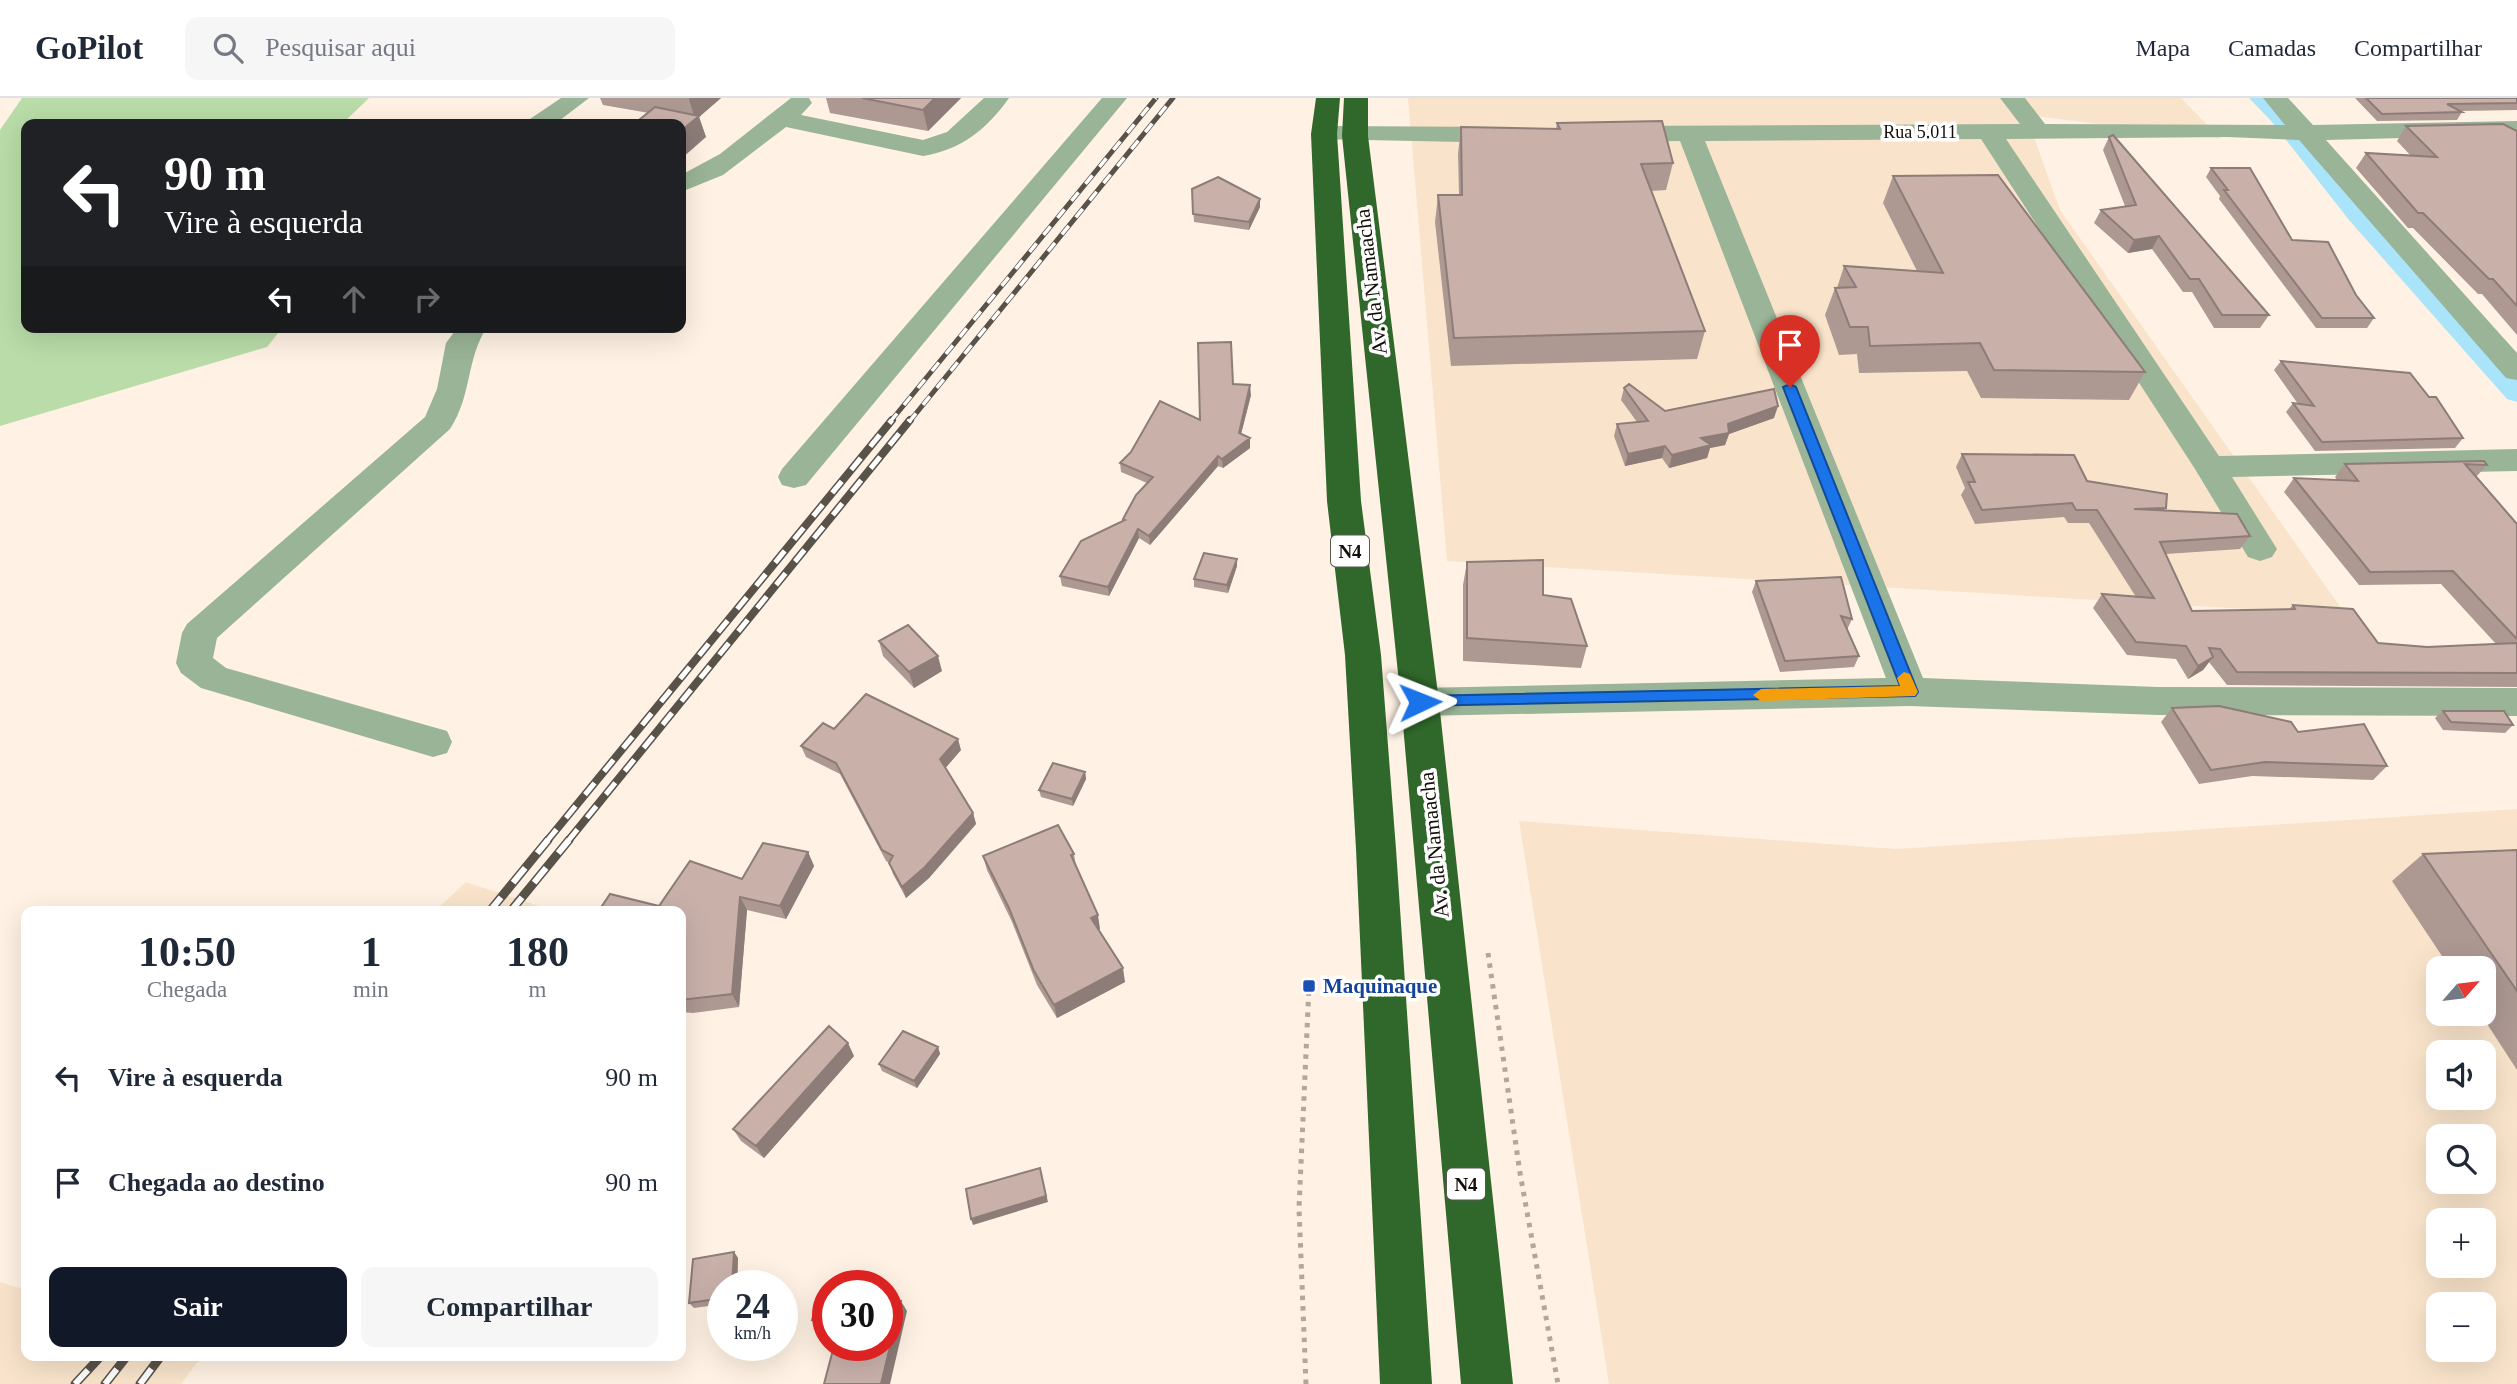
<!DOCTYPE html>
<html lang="pt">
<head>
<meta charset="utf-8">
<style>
	body { margin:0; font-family:Georgia,serif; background:#f6f6f7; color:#1f2937; height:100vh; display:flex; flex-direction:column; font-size:26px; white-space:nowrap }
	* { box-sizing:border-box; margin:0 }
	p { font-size:23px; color:#747a83 }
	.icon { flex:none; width:38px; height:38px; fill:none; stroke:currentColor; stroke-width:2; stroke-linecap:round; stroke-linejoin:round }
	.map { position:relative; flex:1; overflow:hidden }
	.side { position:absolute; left:21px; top:808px; width:665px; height:455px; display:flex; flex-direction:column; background:#fff; border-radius:14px; box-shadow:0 7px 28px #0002 }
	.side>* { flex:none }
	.top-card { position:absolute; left:21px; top:21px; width:665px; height:214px; border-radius:14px; box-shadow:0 7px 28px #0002; background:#202124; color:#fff; overflow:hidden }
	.needle { width:46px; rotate:62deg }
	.tools { position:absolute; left:2426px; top:858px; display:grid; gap:14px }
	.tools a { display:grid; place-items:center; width:70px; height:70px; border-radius:14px; background:#fff; box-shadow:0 7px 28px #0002; font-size:35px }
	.speed { position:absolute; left:707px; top:1172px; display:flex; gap:14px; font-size:35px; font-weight:700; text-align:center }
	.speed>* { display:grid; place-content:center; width:91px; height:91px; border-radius:50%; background:#fff; box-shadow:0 7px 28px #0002; line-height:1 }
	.speed small { font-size:18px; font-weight:400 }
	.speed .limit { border:10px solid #d22; background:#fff; color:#111 }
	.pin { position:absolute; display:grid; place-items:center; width:60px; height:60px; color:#fff; margin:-72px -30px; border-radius:50% 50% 50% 0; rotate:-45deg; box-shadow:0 0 7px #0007 }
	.pin .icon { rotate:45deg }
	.me { position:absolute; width:77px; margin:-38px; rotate:88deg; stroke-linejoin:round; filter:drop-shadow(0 0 5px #0008) }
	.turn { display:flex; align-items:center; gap:24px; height:147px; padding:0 28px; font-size:32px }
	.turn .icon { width:91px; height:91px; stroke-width:2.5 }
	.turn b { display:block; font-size:49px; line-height:60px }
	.lanes { display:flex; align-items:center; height:66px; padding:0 28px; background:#0003; justify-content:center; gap:35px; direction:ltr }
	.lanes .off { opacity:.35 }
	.eta { display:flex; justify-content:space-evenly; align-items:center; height:119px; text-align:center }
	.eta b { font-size:42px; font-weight:700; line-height:49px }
	.action { display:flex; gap:14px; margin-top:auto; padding:14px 28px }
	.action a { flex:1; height:80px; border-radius:14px; background:#111827; color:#fff; font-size:28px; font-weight:700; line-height:80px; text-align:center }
	.action a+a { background:#f6f6f7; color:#1f2937 }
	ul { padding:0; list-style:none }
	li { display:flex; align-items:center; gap:21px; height:105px; padding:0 28px }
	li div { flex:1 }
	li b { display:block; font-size:26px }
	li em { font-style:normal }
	header { display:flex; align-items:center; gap:42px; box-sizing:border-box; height:98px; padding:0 35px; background:#fff; border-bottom:2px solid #e0e1e3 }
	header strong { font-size:33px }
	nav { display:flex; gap:38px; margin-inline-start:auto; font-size:24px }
	.search { width:490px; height:63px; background:#f6f6f7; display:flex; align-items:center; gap:18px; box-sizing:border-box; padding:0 24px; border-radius:14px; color:#747a83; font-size:26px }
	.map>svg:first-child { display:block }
	.built { fill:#f9e4cb; fill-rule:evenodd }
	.green { fill:#b9dca8 }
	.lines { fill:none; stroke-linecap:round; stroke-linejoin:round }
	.canal { fill:#a9e4fb; fill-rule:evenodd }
	.path { stroke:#b1a79c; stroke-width:5; stroke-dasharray:4.5 6; stroke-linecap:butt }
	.minor { fill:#9ab497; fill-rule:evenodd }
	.highway { fill:#2f682a; fill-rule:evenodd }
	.rail-far2-casing { stroke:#595249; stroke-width:5 }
	.rail-far1-casing { stroke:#595249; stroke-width:8 }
	.rail-casing { stroke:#595249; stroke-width:9 }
	.rail-far2 { stroke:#fff; stroke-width:3.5; stroke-dasharray:11; stroke-linecap:butt }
	.rail-far1 { stroke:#fff; stroke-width:5; stroke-dasharray:15; stroke-linecap:butt }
	.rail { stroke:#fff; stroke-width:6; stroke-dasharray:19; stroke-linecap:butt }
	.wall { fill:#ad9892 }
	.shaded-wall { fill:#8d7c77 }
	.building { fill:#c9b1aa; stroke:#8d7c77; stroke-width:2 }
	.route { fill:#1a73e8; stroke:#114b97; stroke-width:2 }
	.slow { fill:#f59e0b }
	.transit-dot { fill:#1a4fb4; stroke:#fff; stroke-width:2.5 }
	.labels { text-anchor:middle; stroke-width:7; stroke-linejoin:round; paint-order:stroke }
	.far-street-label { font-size:18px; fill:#130e08; stroke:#fff }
	.shield { fill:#fff; stroke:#5a5652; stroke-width:2 }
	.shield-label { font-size:19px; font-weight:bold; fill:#130e08 }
	.street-label { font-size:21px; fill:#130e08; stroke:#fff }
	.transit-label { font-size:21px; font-weight:bold; fill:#164399; stroke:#fff; text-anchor:start }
</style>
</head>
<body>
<header>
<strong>GoPilot</strong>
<div class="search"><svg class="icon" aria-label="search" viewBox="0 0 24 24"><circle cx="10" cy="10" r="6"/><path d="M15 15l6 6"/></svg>Pesquisar aqui</div>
<nav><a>Mapa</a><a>Camadas</a><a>Compartilhar</a></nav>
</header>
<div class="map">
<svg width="2517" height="1286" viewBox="0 0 2517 1286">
	<rect width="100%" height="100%" fill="#fff2e4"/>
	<path class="built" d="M1408 0H2181L2221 41 2026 17 2060 112 2346 517 1447 463Z
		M2517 711V1286H1609L1519 723 1896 751ZM2438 870H2483V915H2438ZM2438 954H2483V999H2438ZM2438 1038H2483V1083H2438ZM2438 1122H2483V1167H2438ZM2438 1206H2483V1251H2438Z
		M466 784 539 808 535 814H434Z
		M0 1184 26 1192V1258H202L181 1286H0Z"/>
	<path class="green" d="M22 0H369L342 26H26V229H283L267 249 0 328V32Z"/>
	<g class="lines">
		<path class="canal" d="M2249 0H2274L2288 14 2367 112 2517 277V304L2507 301 2349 122 2272 24Z"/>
		<path class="path" d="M1488 855 1520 1075 1558 1286
			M1306 1286 1299 1110 1309 888"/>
		<path class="minor" d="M561 0H589L555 26H527L530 21Z
			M791 0H809L812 5 801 17 923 42 947 34 984 0H1009C987 31 961 52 923 58L786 29 723 77 681 94V77L720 56Z
			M1102 0H1127L806 387 794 390 782 387 778 379 782 371Z
			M2000 0H2025L2045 26 2285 27 2263 0H2288L2313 27 2517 23V37L2326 42 2517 255V282L2506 280 2299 42 2228 39 2006 41 2219 358 2517 351V373L2232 379 2277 451 2272 459 2260 463 2248 459 2195 371 1981 41 1705 43 1923 580 2158 589 2517 590V618L2158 617 1910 608 1420 618 1407 614 1401 604 1407 594 1420 590 1886 580 1680 43 1613 44 1604 41 1600 36 1604 31 1613 28 2020 26Z
			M1324 28 1514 29 1523 32 1527 37 1523 42 1514 45 1315 41 1311 36 1315 31Z
			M458 229H487C466 261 472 298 450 331L217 540 213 560 226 570 447 633 452 644 447 655 433 659 201 590 181 575 176 565 182 535 187 526 425 319 437 291 446 245Z"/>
		<path class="highway" d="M1316 0H1340L1337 36 1361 403 1381 557 1396 751 1432 1286H1380L1356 751 1345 557 1327 403 1311 36Z
			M1344 0H1368V38L1439 604 1513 1286H1461L1401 604 1342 38Z"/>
		<defs>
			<path id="rail-far2" d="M890 324 1156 0
				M909 324 1173 0"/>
			<path id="rail-far1" d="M547 743 892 322
				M568 743 910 322"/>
			<path id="rail" d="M489 814 548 742
				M510 814 569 742
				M75 1286 101 1258
				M105 1286 127 1258
				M140 1286 161 1258"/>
		</defs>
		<use href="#rail-far2" class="rail-far2-casing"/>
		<use href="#rail-far1" class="rail-far1-casing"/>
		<use href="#rail" class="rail-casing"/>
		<use href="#rail-far2" class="rail-far2"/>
		<use href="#rail-far1" class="rail-far1"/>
		<use href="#rail" class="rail"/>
	</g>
	<path class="wall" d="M600 0H721L699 19 706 39 649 15 603 7Z
		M826 0H961L928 33 830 15Z
		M2355 0H2517V12L2460 13 2462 14 2457 22 2377 23Z
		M1557 25 1673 65 1666 92 1651 93 1705 233 1697 261 1451 268 1435 124 1438 97H1459L1458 56 1461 29 1556 31Z
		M2406 28 2517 33V237L2482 196H2478L2413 130H2408L2356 70 2366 55 2411 58 2397 43Z
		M2109 39 2269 217 2260 230H2214L2192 194H2183L2152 151 2128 155 2094 125 2101 112 2125 108 2103 52Z
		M2211 70 2292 142 2356 197 2374 220 2367 230H2316L2219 101 2220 98 2206 79Z
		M1893 78 2145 274 2129 302 1981 300 1967 273 1859 275 1857 256 1839 257 1825 217 1835 190H1837L1844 168 1917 173 1883 105Z
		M1192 91 1260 109 1249 132 1194 124Z
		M2281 263 2463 340 2455 350 2315 353 2286 314 2293 305 2298 306 2274 272Z
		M1624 290 1665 313 1774 320 1729 336 1725 347 1710 350 1707 360 1669 370 1662 360 1625 368 1614 338 1617 326 1637 324 1621 302Z
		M1251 297 1241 336 1250 350 1223 370 1218 368 1150 447 1139 440 1109 498 1062 488 1060 478 1123 423V421L1147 385 1121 374 1120 365 1200 322Z
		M1962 356 2087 383 2166 410 2164 412 2250 438 2240 451 2166 456 2192 513 2289 511 2293 507 2378 545 2427 549 2496 546 2441 486 2359 487 2284 394 2294 380 2337 382 2335 379 2345 366 2484 363 2487 367 2476 379 2517 426V589L2227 587 2209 564 2203 572 2188 581 2176 561 2127 557 2093 510 2102 496 2136 499 2089 425H2068L2064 419 1975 426 1961 397 1965 390 1956 369Z
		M1237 461V468L1228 495 1194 489V481Z
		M1467 464 1543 497 1587 548 1581 570 1463 563V487Z
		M1756 483 1852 521 1847 532 1859 558 1854 569 1780 574 1752 494Z
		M879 543 942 573 914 590 883 558Z
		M2172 610 2298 634 2387 668 2373 682 2252 678 2199 686 2161 624Z
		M2443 613 2513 627 2505 635 2443 632 2435 620Z
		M834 631 961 652 945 670 973 715 976 726 929 780 906 800 893 776 889 765 886 763 840 676 806 659 801 648Z
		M1085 674 1086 681 1073 708 1041 699 1039 692Z
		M2517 752V972L2480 915H2483V870H2450L2392 783 2423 756Z
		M808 754 814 768 786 821 747 812 739 909 693 915 681 914V814L742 781Z
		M1074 756 1076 769 1100 831 1099 832 1125 884 1057 920 1037 887 1012 824 987 772 983 758Z
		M938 949 940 956 917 990 882 973 879 966Z
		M854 958 764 1060 741 1043 733 1031Z
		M734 1154 738 1160 737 1188H723V1206L694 1210 689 1205Z
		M828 1196V1232L820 1231 812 1222Z"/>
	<path class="shaded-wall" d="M690 0H721L699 19 706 39 681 61V33L695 21 689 1Z
		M935 0H961L928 33 923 12Z
		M1260 101V109L1249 132V124Z
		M2159 138 2152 151 2128 155 2134 142Z
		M1250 287 1251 297 1239 344V335Z
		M1778 308 1774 320 1729 336 1725 347 1710 350 1707 360 1669 370 1672 357 1728 326Z
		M1250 340V350L1223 370 1222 361Z
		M1665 348 1662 360 1625 368 1628 356Z
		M1218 358V368L1150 447 1149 438Z
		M1138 431 1139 440 1109 498 1108 489Z
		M1237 461V468L1228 495 1227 487Z
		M938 558 942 573 914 590 909 574Z
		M2213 559 2203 572 2188 581 2198 568Z
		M958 641 961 652 943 673 940 661Z
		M1085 674 1086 681 1073 708 1072 701Z
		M973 715 976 726 929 780 906 800 902 789Z
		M808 754 814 768 786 821 780 808Z
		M740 799 747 812 739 909 732 896Z
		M1098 817 1100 831 1094 834 1091 820Z
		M1123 870 1125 884 1057 920 1054 907Z
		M848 945 854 958 764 1060 756 1048Z
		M938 949 940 956 917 990 914 983Z
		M1040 1070 1048 1104 973 1127 971 1121Z
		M734 1154 738 1160 737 1188H732Z
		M901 1203 907 1213 890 1286H881Z"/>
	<path class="building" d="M862 0H935L923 12Z
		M2366 0H2517V5L2447 6 2462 14 2382 16Z
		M655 9 699 18 681 33V26H634Z
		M1662 23 1673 65 1641 66 1705 233 1454 240 1438 97H1462L1461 29 1560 31 1557 25Z
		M2503 26 2517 33V208L2493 181H2489L2423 115H2418L2366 55 2437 59 2406 28Z
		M2113 37 2269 217H2222L2199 181H2190L2159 138 2134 142 2101 112 2136 107 2109 39Z
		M2211 70H2250L2292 142 2328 144 2356 197 2374 220H2322L2224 92H2228Z
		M1998 77 2145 274 1994 272 1980 245 1870 248 1868 229H1850L1835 190 1856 189 1844 168 1943 175 1893 78Z
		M1218 79 1260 101 1249 124 1193 116 1192 91Z
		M1231 244 1233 286 1250 287 1239 335 1250 340 1222 361 1218 358 1149 438 1138 431 1108 489 1060 478 1081 443 1125 422 1123 421 1136 397 1153 379 1120 365 1131 354 1160 303 1200 322 1198 245Z
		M2281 263 2410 275 2429 299H2436L2463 340 2322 344 2293 305 2314 308Z
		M1629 286 1665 313 1774 291 1778 308 1728 326 1729 335 1701 340 1711 347 1672 357 1665 348 1628 356 1617 326 1648 323 1624 290Z
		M1962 356 2074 357 2087 383 2167 396 2166 410 2134 411 2237 416 2250 438 2160 444 2192 513 2295 511 2293 507 2353 511 2378 545 2427 549 2517 545V575L2237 574 2220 551 2209 550 2213 559 2198 568 2186 548 2136 544 2102 496 2154 500 2097 412H2076L2072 405 1982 412 1968 384H1975Z
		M2484 363 2487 367 2465 366 2517 426V541L2453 473 2370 474 2294 380 2358 383 2345 366Z
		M1204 455 1237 461 1227 487 1194 481Z
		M1543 462V497L1571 501 1587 548 1467 540V464Z
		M1841 479 1852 521 1841 518 1859 558 1785 563 1756 483Z
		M908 527 938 558 909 574 879 543Z
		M866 596 958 641 940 661 973 715 925 769 902 789 889 765 893 758 882 752 836 665 801 648 823 625 834 631Z
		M2219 608 2291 624 2298 634 2364 626 2387 668 2265 664 2211 672 2172 610Z
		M2443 613H2504L2513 627 2451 624Z
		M1053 665 1085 674 1072 701 1039 692Z
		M1058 727 1074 756 1071 757 1098 817 1091 820 1123 870 1054 907 1034 873 1009 810 983 758Z
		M763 745 808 754 780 808 740 799 732 896 681 902V814H598L610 796 659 808 690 763 742 781Z
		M2517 752V893L2423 756Z
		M829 928 848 945 756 1048 733 1031Z
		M903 933 938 949 914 983 879 966Z
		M1040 1070 1046 1098 971 1121 966 1091Z
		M734 1154 732 1188H723V1200L689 1205 693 1161Z
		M820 1195 828 1196V1223L812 1222Z
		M887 1202 901 1203 881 1286H824L834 1248H887Z"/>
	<path class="route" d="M1790 286 1796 289 1918 594 1915 598 1414 608 1412 604 1414 600 1420 598 1900 588 1783 289Z"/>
	<path class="slow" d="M1904 574 1910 576 1918 594 1915 598 1761 603 1753 597 1761 591 1900 588 1897 580Z"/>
	<rect class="transit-dot" x="1302" y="881" width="14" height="14" rx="3.5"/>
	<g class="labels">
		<g class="far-street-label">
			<text x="1920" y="40">Rua 5.011</text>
		</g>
		<g class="shield">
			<rect x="1331" y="437.5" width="38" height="31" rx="5"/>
			<rect x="1447" y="1070.5" width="38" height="31" rx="5"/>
		</g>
		<g class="shield-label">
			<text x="1350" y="460">N4</text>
			<text x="1466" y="1093">N4</text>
		</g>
		<g class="street-label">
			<text transform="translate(1371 184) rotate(-97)" y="7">Av. da Namaacha</text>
			<text transform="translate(1434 747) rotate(-96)" y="7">Av. da Namaacha</text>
		</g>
		<g class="transit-label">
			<text x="1323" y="895">Maquinaque</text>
		</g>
	</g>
</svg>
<div class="tools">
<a><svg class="needle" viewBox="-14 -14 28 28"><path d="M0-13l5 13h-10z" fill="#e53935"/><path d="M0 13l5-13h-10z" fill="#747a83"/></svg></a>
<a><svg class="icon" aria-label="sound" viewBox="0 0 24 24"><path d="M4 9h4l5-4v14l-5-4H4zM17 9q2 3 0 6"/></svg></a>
<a><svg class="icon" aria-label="search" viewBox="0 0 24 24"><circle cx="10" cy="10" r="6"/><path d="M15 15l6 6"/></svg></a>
<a>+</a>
<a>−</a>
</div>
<div class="speed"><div>24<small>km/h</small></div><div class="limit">30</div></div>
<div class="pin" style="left:1790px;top:289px;background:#d93025"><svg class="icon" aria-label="arrive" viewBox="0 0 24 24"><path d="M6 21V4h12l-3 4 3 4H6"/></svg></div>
<svg class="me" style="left:1420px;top:604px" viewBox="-20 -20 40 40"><path d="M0-17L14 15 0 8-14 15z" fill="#1a73e8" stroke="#fff" stroke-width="4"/></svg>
<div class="top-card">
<div class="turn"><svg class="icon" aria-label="left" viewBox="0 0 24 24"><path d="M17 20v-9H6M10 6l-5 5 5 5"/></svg><div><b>90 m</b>Vire à esquerda</div></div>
<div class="lanes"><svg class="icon" aria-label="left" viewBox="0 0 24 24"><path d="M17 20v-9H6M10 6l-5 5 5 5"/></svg><svg class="icon off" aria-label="ahead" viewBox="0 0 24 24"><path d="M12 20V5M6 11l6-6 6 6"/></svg><svg class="icon off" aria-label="right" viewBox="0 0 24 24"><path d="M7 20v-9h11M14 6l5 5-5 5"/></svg></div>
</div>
<section class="side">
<div class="eta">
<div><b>10:50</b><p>Chegada</p></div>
<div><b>1</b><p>min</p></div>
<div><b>180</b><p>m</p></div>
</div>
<ul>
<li><svg class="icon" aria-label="left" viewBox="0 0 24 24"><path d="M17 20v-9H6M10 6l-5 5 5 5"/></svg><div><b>Vire à esquerda</b></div><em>90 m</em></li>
<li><svg class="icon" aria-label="arrive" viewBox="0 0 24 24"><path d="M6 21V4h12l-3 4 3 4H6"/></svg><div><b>Chegada ao destino</b></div><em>90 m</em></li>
</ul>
<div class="action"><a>Sair</a><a>Compartilhar</a></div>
</section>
</div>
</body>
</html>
